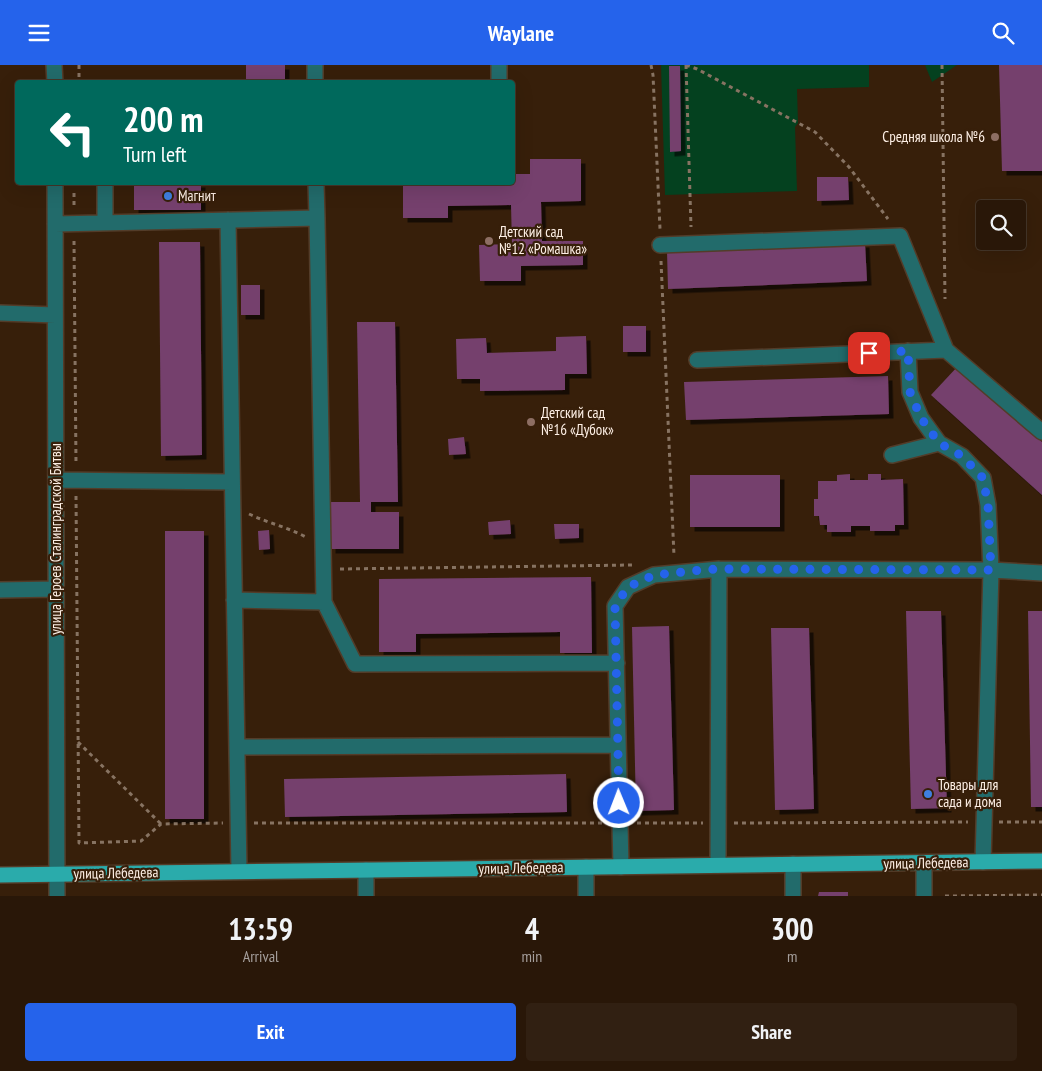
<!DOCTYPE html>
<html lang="en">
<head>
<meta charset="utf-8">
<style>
	body { margin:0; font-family:"PT Sans Narrow",sans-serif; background:#312012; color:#f1f3f6; height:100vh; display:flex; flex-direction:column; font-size:19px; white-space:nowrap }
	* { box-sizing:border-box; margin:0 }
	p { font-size:16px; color:#a59f9c }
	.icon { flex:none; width:28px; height:28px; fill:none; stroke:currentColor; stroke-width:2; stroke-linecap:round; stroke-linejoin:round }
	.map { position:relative; height:831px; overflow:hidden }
	.panel { display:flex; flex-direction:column; background:#291708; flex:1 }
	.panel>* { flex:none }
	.banner { position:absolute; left:15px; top:15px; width:500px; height:105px; border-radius:5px; box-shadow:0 5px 20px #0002,0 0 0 1px #453629; background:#00695c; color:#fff; overflow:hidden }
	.tools { position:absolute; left:976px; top:135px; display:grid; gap:10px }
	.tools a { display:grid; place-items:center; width:50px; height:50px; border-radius:5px; background:#291708; box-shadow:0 5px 20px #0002,0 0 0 1px #453629; font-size:25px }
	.pin { position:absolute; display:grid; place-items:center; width:42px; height:42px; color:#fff; margin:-21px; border-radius:10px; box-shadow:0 2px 8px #0006 }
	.me { position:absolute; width:55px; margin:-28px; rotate:359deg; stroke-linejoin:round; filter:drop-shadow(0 0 4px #0008) }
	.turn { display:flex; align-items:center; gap:18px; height:105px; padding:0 25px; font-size:22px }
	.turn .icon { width:65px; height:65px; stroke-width:2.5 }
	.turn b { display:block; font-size:35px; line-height:42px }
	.eta { display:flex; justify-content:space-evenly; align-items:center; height:85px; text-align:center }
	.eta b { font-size:30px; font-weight:800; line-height:35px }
	.button { display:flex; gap:10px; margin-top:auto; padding:10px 25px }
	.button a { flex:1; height:58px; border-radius:5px; background:#2563eb; color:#fff; font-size:20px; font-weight:800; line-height:58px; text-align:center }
	.button a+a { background:#312012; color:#f1f3f6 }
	header { display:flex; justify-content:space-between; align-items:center; height:65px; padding:0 25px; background:#2563eb; color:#fff; font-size:22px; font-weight:800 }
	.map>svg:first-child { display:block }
	.green { fill:#04411f }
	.building { fill:#74406d; filter:url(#shadow) }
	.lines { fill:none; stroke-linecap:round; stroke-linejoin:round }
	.minor-casing { stroke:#533c29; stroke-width:18 }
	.major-casing { stroke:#533c29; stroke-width:18 }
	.path { stroke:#877362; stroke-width:3; stroke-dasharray:4 4; stroke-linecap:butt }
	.minor { stroke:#226b6b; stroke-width:15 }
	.major { stroke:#2aabab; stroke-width:15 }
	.route { stroke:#2563eb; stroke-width:9; stroke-dasharray:0 16.2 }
	.education-dot { fill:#8d6e63; stroke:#371f0a; stroke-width:2 }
	.shop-dot { fill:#3f7fe0; stroke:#371f0a; stroke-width:2 }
	.labels { text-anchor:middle; stroke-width:4.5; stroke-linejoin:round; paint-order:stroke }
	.poi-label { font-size:15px; fill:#fef0e6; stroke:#371f0a; text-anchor:start }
	.street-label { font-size:15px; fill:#fef0e6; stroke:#371f0a }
</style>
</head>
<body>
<header><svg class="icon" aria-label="menu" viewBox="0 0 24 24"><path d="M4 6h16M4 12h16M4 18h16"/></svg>Waylane<svg class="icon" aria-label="search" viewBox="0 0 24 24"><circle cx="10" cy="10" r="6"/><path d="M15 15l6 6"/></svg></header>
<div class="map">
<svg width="1042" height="831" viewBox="0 0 1042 831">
	<defs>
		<filter id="shadow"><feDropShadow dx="4.5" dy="4.5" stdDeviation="0" flood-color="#0009"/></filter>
	</defs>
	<rect width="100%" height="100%" fill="#371f0a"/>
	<path class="green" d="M661 0H869V22L797 24 798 58 795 62 797 126 665 130Z
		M925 0H957L932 17Z"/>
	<path class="building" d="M246 0H285V18H246Z
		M999 0H1042V106H1002Z
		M669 1H680L681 86 670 87Z
		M530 94H581V136L541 137 542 176H583V200L521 201V216H480L479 180 512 179 511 140 448 141V153H403V118H512V109H530Z
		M817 112H848L849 135 817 136Z
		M134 118H201V145H134Z
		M159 177H200L202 390 161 391Z
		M865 178 867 216 668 224 667 186Z
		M241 220H260V250H241Z
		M357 257H395L398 437H371V447H399V484H331V437H360Z
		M623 261H646V287H623Z
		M586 271 587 309H565V325L480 326V314H457L456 274 486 273 487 288 556 286V272Z
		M958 301 1042 377V430L931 330Z
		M888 311 889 349 686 355 684 317Z
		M464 372 466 389 449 390 448 374Z
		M850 409V415H868V409H881V415L903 414 904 460H895V466H870V461H851V467H827V460H820L819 451H814V434H818V416H837V410Z
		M690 410H780V462H690Z
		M510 455 511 469 489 470 488 457Z
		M554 459H579V473L555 474Z
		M269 465 270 484 259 485 258 466Z
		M165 466H204V754H165Z
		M591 512 592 588H560V567L416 569V587H379V514Z
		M906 546H941L947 743 911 744Z
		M1028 546H1042V742H1031Z
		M669 561 674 745 636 746 632 562Z
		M771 563H809L814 744 775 745Z
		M566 709 567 747 285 752 284 714Z
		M819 827H848V831H818Z"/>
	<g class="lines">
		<defs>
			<path id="minor" d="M54 0 55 18
				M315 0V18
				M499 0V18
				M55 118 57 831
				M105 118V158
				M317 153 324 537 355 599 617 598
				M228 155 239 806
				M55 159 317 153 316 118
				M660 180 900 171 946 285 1042 367
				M0 248 55 250
				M908 286 910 327 921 353 939 378 962 391 983 413 988 440 991 505 1042 508
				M697 295 946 285
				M892 390 939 378
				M56 415 232 417
				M719 504 991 505 983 797
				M0 525 56 524
				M234 535 324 537
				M237 682 618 680
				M924 798V831
				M793 799V831
				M586 802V831
				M621 802 615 541 628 522 654 510 719 504 718 800
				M366 805V831"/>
			<path id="major" d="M0 810 1042 796"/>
		</defs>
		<use href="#minor" class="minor-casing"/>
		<use href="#major" class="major-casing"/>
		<path class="path" d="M79 0V18
			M651 0 653 10 660 164
			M686 0 697 4 815 67 849 102 888 154
			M686 0 691 162
			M942 0 945 234
			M74 128V142
			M74 176 76 399
			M661 196 674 491
			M76 431 79 778 141 776 161 759 223 758
			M249 449C268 458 287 462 306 472
			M340 504 632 500
			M78 677 161 759
			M999 757H1042
			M254 758H603
			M637 758H703
			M734 758 968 757
			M945 831 1042 830"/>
		<use href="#minor" class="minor"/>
		<use href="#major" class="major"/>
	</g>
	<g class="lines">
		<path class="route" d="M619 738 615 541 628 522 654 510 702 505 719 504 991 505 988 440 983 413 962 391 939 378 921 353 910 327 908 286 869 288"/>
	</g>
	<g class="education-dot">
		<circle cx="995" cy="72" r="5"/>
		<circle cx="489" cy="176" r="5"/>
		<circle cx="531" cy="357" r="5"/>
	</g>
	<g class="shop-dot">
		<circle cx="168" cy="131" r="5"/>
		<circle cx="928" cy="729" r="5"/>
	</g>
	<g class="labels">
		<g class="poi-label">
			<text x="985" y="77" text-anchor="end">Средняя школа №6</text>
			<text x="178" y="136">Магнит</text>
			<text x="499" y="172">Детский сад<tspan x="499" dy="17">№12 «Ромашка»</tspan></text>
			<text x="541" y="353">Детский сад<tspan x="541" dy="17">№16 «Дубок»</tspan></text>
			<text x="938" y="725">Товары для<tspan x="938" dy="17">сада и дома</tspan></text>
		</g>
		<g class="street-label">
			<text transform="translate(56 474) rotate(-90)" y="5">улица Героев Сталинградской Битвы</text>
			<text transform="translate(926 798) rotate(-1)" y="5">улица Лебедева</text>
			<text transform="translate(521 803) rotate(-1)" y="5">улица Лебедева</text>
			<text transform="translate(116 808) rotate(-1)" y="5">улица Лебедева</text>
		</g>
	</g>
</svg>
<div class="tools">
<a><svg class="icon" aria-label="search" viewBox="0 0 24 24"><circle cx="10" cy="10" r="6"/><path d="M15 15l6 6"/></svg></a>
</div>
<div class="pin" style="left:869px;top:288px;background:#d93025"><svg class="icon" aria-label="arrive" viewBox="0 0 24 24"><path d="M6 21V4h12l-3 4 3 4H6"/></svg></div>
<svg class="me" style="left:619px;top:738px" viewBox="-20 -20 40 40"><circle r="17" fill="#2563eb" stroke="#fff" stroke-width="3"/><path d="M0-11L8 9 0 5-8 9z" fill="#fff"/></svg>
<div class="banner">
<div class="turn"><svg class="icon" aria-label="left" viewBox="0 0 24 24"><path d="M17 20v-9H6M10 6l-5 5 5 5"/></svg><div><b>200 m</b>Turn left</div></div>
</div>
</div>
<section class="panel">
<div class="eta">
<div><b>13:59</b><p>Arrival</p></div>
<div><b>4</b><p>min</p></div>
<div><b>300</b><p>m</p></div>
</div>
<div class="button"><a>Exit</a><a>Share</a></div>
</section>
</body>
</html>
